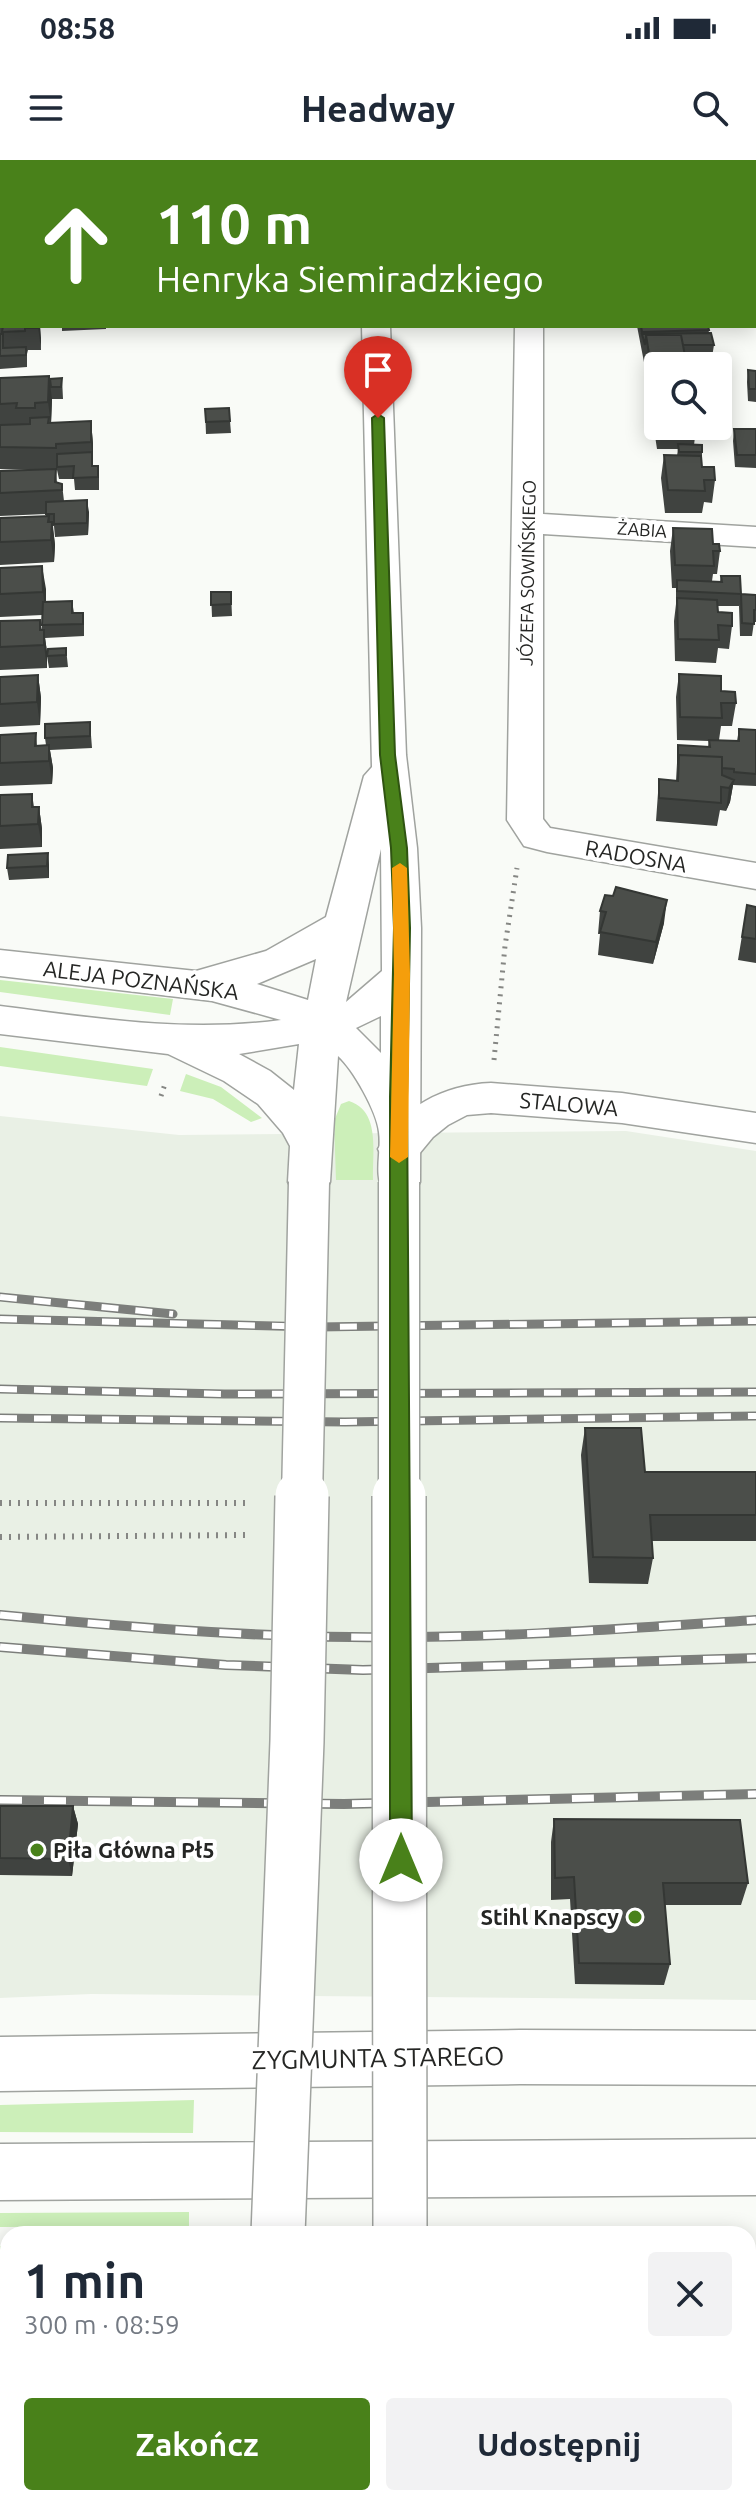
<!DOCTYPE html>
<html lang="pl">
<head>
<meta charset="utf-8">
<style>
	body { margin:0; font-family:Ubuntu,sans-serif; background:#f2f2f3; color:#1f2937; height:100vh; display:flex; flex-direction:column; font-size:30px; white-space:nowrap }
	* { box-sizing:border-box; margin:0 }
	p { font-size:26px; color:#747a83 }
	.icon { flex:none; width:44px; height:44px; fill:none; stroke:currentColor; stroke-width:2; stroke-linecap:round; stroke-linejoin:round }
	.map { position:relative; flex:1; overflow:hidden }
	.panel { position:absolute; left:0px; top:2066px; width:756px; height:280px; display:flex; flex-direction:column; background:#fff; border-radius:24px 24px 0 0; box-shadow:0 4px 20px #0003 }
	.panel>* { flex:none }
	.top-card { position:absolute; left:0px; top:0px; width:756px; height:168px; box-shadow:0 4px 20px #0003; background:#49811a; color:#fff; overflow:hidden }
	.tools { position:absolute; left:644px; top:192px; display:grid; gap:16px }
	.tools a { display:grid; place-items:center; width:88px; height:88px; border-radius:8px; background:#fff; box-shadow:0 4px 20px #0003; font-size:40px }
	.pin { position:absolute; display:grid; place-items:center; width:68px; height:68px; color:#fff; margin:-82px -34px; border-radius:50% 50% 50% 0; rotate:-45deg; box-shadow:0 0 8px #0007 }
	.pin .icon { rotate:45deg }
	.me { position:absolute; width:88px; margin:-44px; rotate:0deg; stroke-linejoin:round; filter:drop-shadow(0 0 6px #0008) }
	.turn { display:flex; align-items:center; gap:28px; height:168px; padding:0 24px; font-size:36px }
	.turn .icon { width:104px; height:104px; stroke-width:2.5 }
	.turn b { display:block; font-size:56px; line-height:68px }
	.round { display:grid; place-items:center; flex:none; width:84px; height:84px; border-radius:8px; background:#f2f2f3 }
	.head { display:flex; align-items:center; justify-content:space-between; height:136px; padding:0 24px }
	h1 { font-size:48px; font-weight:700; line-height:60px }
	.cta { display:flex; gap:16px; margin-top:auto; padding:16px 24px }
	.cta a { flex:1; height:92px; border-radius:8px; background:#49811a; color:#fff; font-size:32px; font-weight:700; line-height:92px; text-align:center }
	.cta a+a { background:#f2f2f3; color:#1f2937 }
	.status { display:flex; justify-content:space-between; align-items:center; height:56px; padding:0 40px; background:#fff; direction:ltr }
	.status svg { height:22px; fill:currentColor }
	header { display:flex; justify-content:space-between; align-items:center; height:104px; padding:0 24px; background:#fff; font-size:36px; font-weight:700 }
	.map>svg:first-child { display:block }
	.built { fill:#e9f0e5 }
	.green { fill:#ccefb9 }
	.lines { fill:none; stroke-linecap:round; stroke-linejoin:round }
	.service-casing { stroke:#a0a39f; stroke-width:3 }
	.minor-casing { stroke:#a0a39f; stroke-width:3 }
	.tertiary-casing { stroke:#a0a39f; stroke-width:3 }
	.secondary-casing { stroke:#a0a39f; stroke-width:3 }
	.path-far1 { stroke:#858683; stroke-width:5; stroke-dasharray:2 6; stroke-linecap:butt }
	.path { stroke:#858683; stroke-width:6; stroke-dasharray:2 7; stroke-linecap:butt }
	.service { fill:#fff; fill-rule:evenodd }
	.minor { fill:#fff; fill-rule:evenodd }
	.tertiary { fill:#fff; fill-rule:evenodd }
	.secondary { fill:#fff; fill-rule:evenodd }
	.rail-far1-casing { stroke:#7c7e7b; stroke-width:9 }
	.rail-casing { stroke:#7c7e7b; stroke-width:10 }
	.rail-far1 { stroke:#fff; stroke-width:6; stroke-dasharray:17; stroke-linecap:butt }
	.rail { stroke:#fff; stroke-width:7; stroke-dasharray:22; stroke-linecap:butt }
	.secondary-bridge-far1-casing { stroke:#a0a39f; stroke-width:43; stroke-linecap:butt }
	.secondary-bridge-casing { stroke:#a0a39f; stroke-width:56; stroke-linecap:butt }
	.secondary-bridge-far1 { stroke:#fff; stroke-width:40 }
	.secondary-bridge { stroke:#fff; stroke-width:53 }
	.wall { fill:#404340 }
	.shaded-wall { fill:#343734 }
	.building { fill:#4b4e4a; stroke:#343734; stroke-width:2 }
	.route { fill:#49811a; stroke:#2f5411; stroke-width:2 }
	.slow { fill:#f59e0b }
	.poi-dot { fill:#49811a; stroke:#fff; stroke-width:3 }
	.labels { text-anchor:middle; stroke-width:8; stroke-linejoin:round; paint-order:stroke }
	.far-street-label { font-size:18px; fill:#252624; stroke:#fff }
	.street-label { font-size:22px; fill:#252624; stroke:#fff }
	.poi-label { font-size:22px; font-weight:bold; fill:#252624; stroke:#fff; text-anchor:start }
	.near-street-label { font-size:26px; fill:#252624; stroke:#fff }
</style>
</head>
<body>
<div class="status"><b>08:58</b><svg viewBox="0 0 49 12"><path d="M0 12V9h3v3zM5 12V6h3v6zM10 12V3h3v9zM15 12V0h3v12zM26 1h20v11H26zM47 4h2v5h-2z"/></svg></div>
<header><svg class="icon" aria-label="menu" viewBox="0 0 24 24"><path d="M4 6h16M4 12h16M4 18h16"/></svg>Headway<svg class="icon" aria-label="search" viewBox="0 0 24 24"><circle cx="10" cy="10" r="6"/><path d="M15 15l6 6"/></svg></header>
<div class="map">
<svg width="756" height="2346" viewBox="0 0 756 2346">
	<rect width="100%" height="100%" fill="#f9fbf7"/>
	<path class="built" d="M0 956 179 975 626 971 756 991V1840L91 1834 0 1838Z
		M0 2156H8V2338H137L136 2346H0Z"/>
	<path class="green" d="M0 820 173 839 170 855 0 832Z
		M0 887 153 909 147 926 0 906Z
		M186 914 221 927 262 958 251 962 213 939 180 931Z
		M349 941C381 951 372 993 373 1020H336L334 961 341 944Z
		M194 1940 193 1973 0 1972V1945Z
		M189 2052V2066L0 2067V2053Z
		M0 2086H8V2215H0Z
		M748 2089 756 2090V2346H489L488 2338H748Z"/>
	<g class="lines">
		<defs>
			<path id="service" d="M8 2221V2253L0 2254V2222Z
				M36 2338H70L69 2346H35Z"/>
			<path id="minor" d="M754 111H756V127H754Z
				M515 166H543V354L756 367V387L543 374V659L550 668 756 703V729L547 692 524 686 507 660Z
				M491 923 622 933 756 953V983L622 963 491 953 467 955 448 965 433 977 414 1000 399 1004 384 1000 378 989C402 947 443 925 491 923Z"/>
			<path id="tertiary" d="M520 1870 756 1871V1925L520 1924 0 1931V1877Z
				M756 1979V2035L0 2040V1984Z"/>
			<path id="secondary" d="M358 0H384V2H358Z
				M362 166H390L406 595 417 688 421 768 420 1022 414 1033 399 1038 384 1033C373 1013 382 993 379 972 377 952 353 909 338 896L330 1022 324 1033 309 1038 294 1033 288 1022 290 986 283 973 258 944 224 921 168 894 0 874V846C94 858 186 873 281 860L212 841 0 816V790L196 811 266 791 326 757 364 616 372 607ZM381 689 382 811 346 842ZM316 799 308 840 257 824ZM381 856V893L356 868ZM299 884 294 930 270 911 239 894Z
				M237 2338H299V2346H237Z
				M368 2338H430V2346H368Z"/>
		</defs>
		<use href="#service" class="service-casing"/>
		<use href="#minor" class="minor-casing"/>
		<use href="#tertiary" class="tertiary-casing"/>
		<use href="#secondary" class="secondary-casing"/>
		<path class="path-far1" d="M494 900 505 786 517 708
			M161 936 166 921"/>
		<path class="path" d="M0 1343H248
			M0 1377 247 1375"/>
		<use href="#service" class="service"/>
		<use href="#minor" class="minor"/>
		<use href="#tertiary" class="tertiary"/>
		<use href="#secondary" class="secondary"/>
		<defs>
			<path id="rail-far1" d="M0 1137 173 1154
				M0 1159 317 1167 756 1161
				M0 1229 224 1234 756 1232
				M0 1258 345 1262 756 1256"/>
			<path id="rail" d="M0 1455C117 1466 233 1476 351 1477 486 1479 621 1469 756 1460
				M0 1487 226 1505 363 1510 756 1498
				M0 1640 344 1644 756 1634"/>
		</defs>
		<use href="#rail-far1" class="rail-far1-casing"/>
		<use href="#rail" class="rail-casing"/>
		<use href="#rail-far1" class="rail-far1"/>
		<use href="#rail" class="rail"/>
		<defs>
			<path id="secondary-bridge-far1" d="M399 1022V1338
				M302 1338 309 1022"/>
			<path id="secondary-bridge" d="M399 1336 400 2074
				M278 2074 297 1581 302 1336"/>
		</defs>
		<use href="#secondary-bridge-far1" class="secondary-bridge-far1-casing"/>
		<use href="#secondary-bridge" class="secondary-bridge-casing"/>
		<use href="#secondary-bridge-far1" class="secondary-bridge-far1"/>
		<use href="#secondary-bridge" class="secondary-bridge"/>
	</g>
	<path class="wall" d="M754 14H756V42H754Z
		M0 61H2V92H0Z
		M754 65H756V96H754Z
		M0 101H2V166H40L41 190H28L27 194V207L0 209Z
		M62 166H106V169L62 171Z
		M637 166H708L709 173 714 185 712 197H685L658 206V228H649Z
		M748 210 756 211V242L748 241 747 222Z
		M0 218H62L63 239H52L51 263 91 261 93 284V306L99 318V330H75L74 319H59L57 310H56L57 323 62 324 64 341 89 352 88 375 55 377 54 366H53L55 385 54 402 0 405V358L46 356V354L0 356V311L34 310 0 309Z
		M655 234H658V266H704L703 277H695L694 285 702 292V307L715 320 712 343 704 342 702 353H665L661 318 664 295 677 296 678 289H657L652 256Z
		M205 249 230 261 231 273 206 274Z
		M734 269H756V308L735 307 733 281Z
		M673 368 713 384 720 391 717 414H713L712 421 720 422 721 416 741 434 739 446H717L718 452 732 466 729 489 718 488 716 503 675 501 674 461 676 444V428H672L670 391Z
		M42 406 46 442 72 441 74 453 84 465V476L45 478 47 492V508L0 510V461L40 460 42 470V455L0 457V408Z
		M211 432H231L232 456 212 457Z
		M741 434 756 435V462H754L752 476H740L739 446Z
		M66 488 68 507 49 508 47 496Z
		M679 514 721 531 736 543 732 566H721L719 580 737 581 739 569 756 570V626L733 625 730 642 726 651 720 650 717 666 656 661 659 619 676 621 678 585 708 587 709 581 677 580 676 537Z
		M38 515 41 538 40 565 0 567V517Z
		M90 562 92 588 50 590 53 608 52 624 0 626V575L36 573 37 586 46 585 45 578Z
		M32 634 34 647H39L42 669V687L0 689V635Z
		M48 693 49 706V718L9 720 7 708Z
		M747 745 756 747V803L738 800Z
		M600 751 664 763 653 804 598 795 600 774H598Z
		M585 1268 645 1312H756V1381H652L653 1398 648 1424 589 1423 581 1295Z
		M0 1646H73L78 1664 72 1716 0 1715Z
		M554 1659 748 1723 741 1745H665L670 1804 664 1825 575 1824 570 1739 551 1740V1682Z"/>
	<path class="shaded-wall" d="M38 166H40L41 178V190Z
		M49 216 52 239 51 264 48 242Z
		M91 261 93 284V305L91 282Z
		M87 340 89 352 88 375 87 363Z
		M49 356 52 377V362L55 385 54 402 48 362Z
		M42 406 46 429V454L43 432Z
		M44 470 47 492V508L44 485Z
		M38 515 41 538 40 565 37 542Z
		M49 585 53 608 52 624 49 601Z
		M734 620 730 642 726 651 729 628Z
		M39 647 42 669V687L38 664Z
		M48 693 49 706V718L47 706Z
		M667 740 664 763 653 804 656 782Z
		M73 1646 78 1664 72 1716 68 1699Z"/>
	<path class="building" d="M0 61H2V80H0Z
		M754 65H756V85H754Z
		M0 101H2V128H0Z
		M0 144H2V164H0Z
		M3 166H38V168H25V171L2 172Z
		M641 166H708L709 170 642 172Z
		M711 173 714 185H683L681 175H646L645 185 642 174Z
		M0 174H3V188L26 187V195L0 196Z
		M646 175H681L687 206H651Z
		M748 210 756 211V229H749Z
		M49 216 48 242 35 243V248H16L17 243 0 244V218Z
		M62 218 61 227H51L50 219Z
		M655 234H658V255Z
		M229 248 230 261 206 262 205 249Z
		M49 257 48 263 91 261V282L56 284V288L0 287V265L30 264V258Z
		M734 269H756V295H737Z
		M678 284 702 285V292H679Z
		M92 292V306H98V317L73 318 74 306 57 307V294Z
		M664 295 701 296 702 307H714L715 320H704L705 331 668 330Z
		M56 309 55 322 62 324V330L0 333V311Z
		M87 340V363L54 364V354H46V342Z
		M49 356 48 362H52L51 380 0 382V358Z
		M673 368 712 369 713 384H719L720 391H713L714 406 675 405Z
		M42 406 43 432 0 434V408Z
		M721 416H740L741 434 677 431V420L722 422Z
		M211 432H231V444L211 445Z
		M741 434 756 435V450H754V464L742 463Z
		M677 438 717 440 718 452 732 453V466L718 465 719 480 678 479Z
		M72 441V453H83V464L42 465 43 442Z
		M40 460V470H44V485L0 487V461Z
		M66 488V495L47 496 48 489Z
		M679 514 721 516V531L735 532 736 543H721L722 558 680 557Z
		M38 515 37 542 0 544V517Z
		M90 562V576L45 578V564Z
		M739 569 756 570V614L734 612V609L722 608V597L679 595 678 605V585L710 587 709 580 739 581Z
		M36 573 35 586 49 585V601L0 603V575Z
		M679 595 722 597V615L734 620 729 628 721 627V643L659 638V619L678 621Z
		M32 634V647H39L38 664 0 666V635Z
		M48 693 47 706 7 708 8 695Z
		M616 727 667 740 656 782 600 772 606 752 600 751 605 735 613 736Z
		M747 745 756 747V779L742 777Z
		M585 1268H641L645 1312H756V1355H650L653 1398 593 1397Z
		M0 1646H73L68 1699 0 1698Z
		M554 1659 740 1660 748 1723H663L670 1804 579 1803 574 1717 555 1718Z"/>
	<path class="route" d="M378 254 384 258 395 595 407 688 410 768 407 937 412 1700 408 1708 401 1710 393 1708 390 1700V937L394 768 391 688 380 595 372 258Z"/>
	<path class="slow" d="M400 703 407 708 410 814 408 997 399 1003 390 997 394 814 392 708Z"/>
	<g class="poi-dot">
		<circle cx="37" cy="1690" r="8"/>
		<circle cx="635" cy="1757" r="8"/>
	</g>
	<g class="labels">
		<g class="far-street-label">
			<text transform="translate(642 370) rotate(4)" y="6">ŻABIA</text>
			<text transform="translate(528 413) rotate(-89)" y="6">JÓZEFA SOWIŃSKIEGO</text>
		</g>
		<g class="street-label">
			<text transform="translate(636 696) rotate(10)" y="8">RADOSNA</text>
			<text transform="translate(141 820) rotate(7)" y="8">ALEJA POZNAŃSKA</text>
			<text transform="translate(569 944) rotate(5)" y="8">STALOWA</text>
		</g>
		<g class="poi-label">
			<text x="53" y="1698">Piła Główna Pł5</text>
			<text x="619" y="1765" text-anchor="end">Stihl Knapscy</text>
		</g>
		<g class="near-street-label">
			<text transform="translate(378 1898) rotate(-1)" y="9">ZYGMUNTA STAREGO</text>
		</g>
	</g>
</svg>
<div class="tools">
<a><svg class="icon" aria-label="search" viewBox="0 0 24 24"><circle cx="10" cy="10" r="6"/><path d="M15 15l6 6"/></svg></a>
</div>
<div class="pin" style="left:378px;top:258px;background:#d93025"><svg class="icon" aria-label="arrive" viewBox="0 0 24 24"><path d="M6 21V4h12l-3 4 3 4H6"/></svg></div>
<svg class="me" style="left:401px;top:1700px" viewBox="-20 -20 40 40"><circle r="19" fill="#fff"/><path d="M0-13L10 11 0 6-10 11z" fill="#49811a"/></svg>
<div class="top-card">
<div class="turn"><svg class="icon" aria-label="ahead" viewBox="0 0 24 24"><path d="M12 20V5M6 11l6-6 6 6"/></svg><div><b>110 m</b>Henryka Siemiradzkiego</div></div>
</div>
<section class="panel">
<div class="head"><div><h1>1 min</h1><p>300 m · 08:59</p></div><a class="round"><svg class="icon" aria-label="close" viewBox="0 0 24 24"><path d="M6 6l12 12M18 6L6 18"/></svg></a></div>
<div class="cta"><a>Zakończ</a><a>Udostępnij</a></div>
</section>
</div>
</body>
</html>
